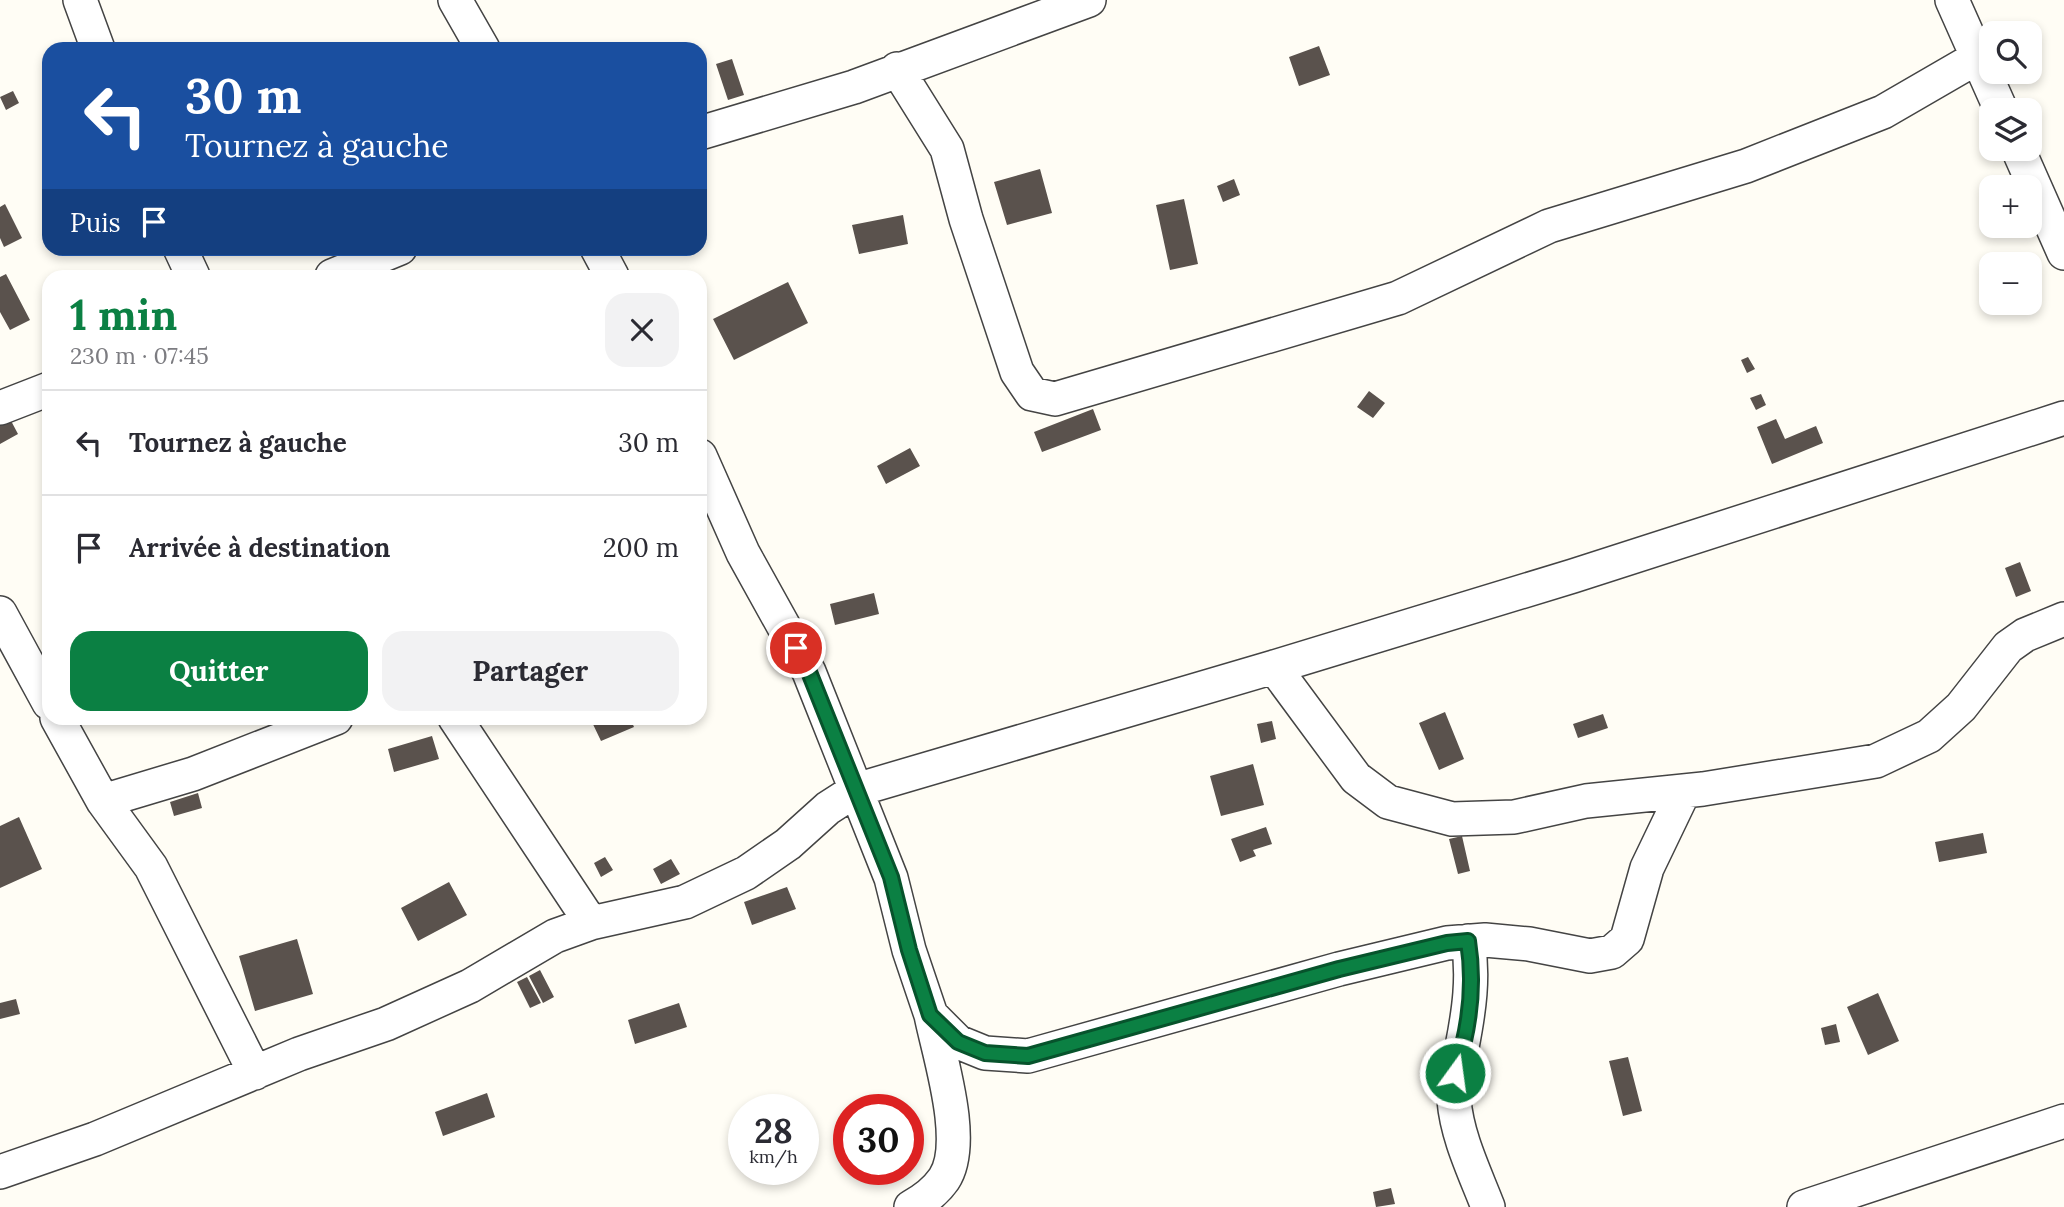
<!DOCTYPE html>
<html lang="fr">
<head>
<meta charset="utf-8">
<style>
	body { margin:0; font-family:Lora,serif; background:#f2f2f3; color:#2b2b33; height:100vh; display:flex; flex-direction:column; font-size:26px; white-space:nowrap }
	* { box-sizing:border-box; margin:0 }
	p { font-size:23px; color:#7c7c81 }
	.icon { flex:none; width:38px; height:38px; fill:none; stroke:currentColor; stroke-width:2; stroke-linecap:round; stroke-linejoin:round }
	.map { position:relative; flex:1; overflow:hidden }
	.panel { position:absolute; left:42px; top:270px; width:665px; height:455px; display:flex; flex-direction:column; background:#fff; border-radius:21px; box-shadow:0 4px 10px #0003 }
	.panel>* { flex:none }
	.hud { position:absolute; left:42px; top:42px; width:665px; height:214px; border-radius:21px; box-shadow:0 4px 10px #0003; background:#1a4fa0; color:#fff; overflow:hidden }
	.buttons { position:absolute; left:1979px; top:21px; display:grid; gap:14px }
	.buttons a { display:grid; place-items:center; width:63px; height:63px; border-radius:14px; background:#fff; box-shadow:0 4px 10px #0003; font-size:35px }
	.speed { position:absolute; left:728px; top:1094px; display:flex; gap:14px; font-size:35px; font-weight:700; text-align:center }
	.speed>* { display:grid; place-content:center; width:91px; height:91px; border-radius:50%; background:#fff; box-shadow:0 4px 10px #0003; line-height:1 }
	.speed small { font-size:18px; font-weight:400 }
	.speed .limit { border:10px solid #d22; background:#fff; color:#111 }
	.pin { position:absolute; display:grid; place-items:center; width:60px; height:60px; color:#fff; margin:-30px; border:4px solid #fff; border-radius:50%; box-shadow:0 2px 7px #0007 }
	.me { position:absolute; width:77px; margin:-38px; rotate:14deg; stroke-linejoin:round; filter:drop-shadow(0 0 5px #0008) }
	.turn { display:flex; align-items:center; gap:24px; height:147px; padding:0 28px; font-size:32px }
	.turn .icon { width:91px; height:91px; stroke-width:2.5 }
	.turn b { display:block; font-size:49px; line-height:60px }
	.then { display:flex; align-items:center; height:66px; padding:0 28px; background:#0003; gap:14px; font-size:26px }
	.round { display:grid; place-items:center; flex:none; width:74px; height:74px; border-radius:21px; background:#f2f2f3 }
	.overview { display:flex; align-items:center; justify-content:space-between; height:119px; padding:0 28px }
	h1 { font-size:42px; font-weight:700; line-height:52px; color:#0b8043 }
	.button { display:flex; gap:14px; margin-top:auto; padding:14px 28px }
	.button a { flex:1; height:80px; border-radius:21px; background:#0b8043; color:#fff; font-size:28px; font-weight:700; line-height:80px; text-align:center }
	.button a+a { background:#f2f2f3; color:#2b2b33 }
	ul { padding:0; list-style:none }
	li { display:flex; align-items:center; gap:21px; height:105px; padding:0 28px; border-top:2px solid #e1e1e2 }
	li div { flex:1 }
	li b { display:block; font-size:26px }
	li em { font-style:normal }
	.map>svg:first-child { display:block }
	.building { fill:#5a524d }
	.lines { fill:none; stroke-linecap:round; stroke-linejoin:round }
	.street-casing { stroke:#444; stroke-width:36 }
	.street { stroke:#fff; stroke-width:33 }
	.route-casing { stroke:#07532c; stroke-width:18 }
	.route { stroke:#0b8043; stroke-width:12 }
</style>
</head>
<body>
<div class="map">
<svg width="2064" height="1207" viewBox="0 0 2064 1207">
	<rect width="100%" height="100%" fill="#fffdf5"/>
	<path class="building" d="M1319 46 1330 75 1299 86 1289 57Z
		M732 59 744 95 728 100 716 64Z
		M13 91 19 103 6 110 0 97Z
		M1040 169 1052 213 1007 225 994 182Z
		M1234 179 1240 195 1223 202 1217 186Z
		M1184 199 1198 264 1170 270 1156 205Z
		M5 204 22 238 4 247 0 238V207Z
		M903 215 908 244 859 254 852 225Z
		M6 274 30 320 10 330 0 312V277Z
		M788 282 808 323 734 360 713 319Z
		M1748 357 1755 369 1747 373 1741 360Z
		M1369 391 1385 403 1373 418 1357 407Z
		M1761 394 1766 405 1756 410 1750 398Z
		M1093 409 1101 430 1042 452 1034 432Z
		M9 417 18 434 0 444V422Z
		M1776 419 1785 439 1816 426 1823 443 1772 464 1757 427Z
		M910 448 920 466 886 484 877 466Z
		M2020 562 2031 591 2016 597 2005 568Z
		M874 593 879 614 835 625 830 604Z
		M1445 712 1464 759 1439 770 1419 723Z
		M1603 714 1608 728 1578 738 1573 724Z
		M590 718H630L634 727 601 741Z
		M1272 721 1276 739 1261 743 1257 724Z
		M432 736 439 759 394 772 388 749Z
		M1253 764 1264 805 1221 816 1210 776Z
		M198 793 202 808 174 816 170 802Z
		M19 817 42 869 0 888V826Z
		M1266 827 1272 844 1253 850 1256 856 1240 862 1231 839Z
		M1983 833 1987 853 1939 862 1935 842Z
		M1462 836 1470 871 1458 874 1449 839Z
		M605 857 613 870 601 877 594 863Z
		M671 859 680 874 661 884 653 869Z
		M449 882 467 915 418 941 401 908Z
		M787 887 796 909 752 925 744 902Z
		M297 939 313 994 255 1011 239 956Z
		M540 970 554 997 543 1003 529 976Z
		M527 977 541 1003 530 1008 517 982Z
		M1878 993 1899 1041 1868 1055 1847 1007Z
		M16 999 20 1014 0 1019V1003Z
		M679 1003 687 1027 635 1044 628 1020Z
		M1836 1024 1840 1042 1825 1045 1821 1028Z
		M1628 1057 1642 1111 1623 1116 1609 1061Z
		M487 1093 495 1117 443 1136 435 1112Z
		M1391 1188 1395 1204 1376 1207 1373 1192Z"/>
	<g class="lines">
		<defs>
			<path id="street" d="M80 0 98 49
				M455 0 483 49
				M1952 0 2001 110
				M897 69 947 149 966 219 1017 372 1032 394 1055 399 1398 298 1549 226 1746 166 1883 112 1978 57
				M700 133 854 87 1089 0
				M2018 149 2064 253
				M180 248 193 276
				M597 248 612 276
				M332 276 400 248
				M0 408 49 389
				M700 456 743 553 809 672 891 878 909 950 931 1015 958 1042 985 1053 1028 1056 1339 969 1447 943 1485 940 1529 944 1590 956 1612 952 1627 939 1647 868 1684 791
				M0 613 49 703
				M1274 667 1573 576 2064 418
				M57 718 103 801 151 867 255 1073
				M455 718 591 923
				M103 801 193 774 336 718
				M1468 941C1474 977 1469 1011 1462 1047 1459 1065 1453 1081 1454 1100 1457 1137 1475 1173 1488 1207
				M0 1172 95 1139 299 1054 386 1024 470 986 555 936 591 923 685 902 746 873 788 844 828 808 856 790 1274 667 1356 778 1388 802 1452 819 1514 817 1586 801 1703 789 1876 761 1929 736 1961 707 2008 647 2025 635 2064 619
				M911 1207C924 1200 935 1192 944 1179 968 1143 939 1055 931 1015
				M1804 1207 2064 1121"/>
		</defs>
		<use href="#street" class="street-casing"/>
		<use href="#street" class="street"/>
	</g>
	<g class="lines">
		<defs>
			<path id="route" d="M796 648 809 672 891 877 909 950 930 1015 958 1042 985 1053 1028 1056 1339 969 1447 943 1468 941C1475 985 1469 1031 1455 1073"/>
		</defs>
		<use href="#route" class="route-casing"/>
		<use href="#route" class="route"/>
	</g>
</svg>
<div class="buttons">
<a><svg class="icon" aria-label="search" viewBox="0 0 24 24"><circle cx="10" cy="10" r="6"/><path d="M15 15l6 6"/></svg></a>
<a><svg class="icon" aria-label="layers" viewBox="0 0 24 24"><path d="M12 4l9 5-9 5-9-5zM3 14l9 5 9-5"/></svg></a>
<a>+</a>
<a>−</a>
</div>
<div class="speed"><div>28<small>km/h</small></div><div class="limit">30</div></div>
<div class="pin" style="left:796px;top:648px;background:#d93025"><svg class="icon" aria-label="arrive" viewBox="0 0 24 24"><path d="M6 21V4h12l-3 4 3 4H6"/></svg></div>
<svg class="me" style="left:1455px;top:1073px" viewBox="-20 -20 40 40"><circle r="17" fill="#0b8043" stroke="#fff" stroke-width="3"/><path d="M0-11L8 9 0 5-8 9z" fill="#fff"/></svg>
<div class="hud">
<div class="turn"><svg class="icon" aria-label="left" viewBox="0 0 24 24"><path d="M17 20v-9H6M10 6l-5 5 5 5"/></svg><div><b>30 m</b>Tournez à gauche</div></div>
<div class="then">Puis<svg class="icon" aria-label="arrive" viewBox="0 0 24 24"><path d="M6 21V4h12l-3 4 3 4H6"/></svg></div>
</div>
<section class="panel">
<div class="overview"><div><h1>1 min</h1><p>230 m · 07:45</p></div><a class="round"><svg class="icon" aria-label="close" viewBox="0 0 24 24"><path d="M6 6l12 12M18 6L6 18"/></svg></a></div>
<ul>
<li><svg class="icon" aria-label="left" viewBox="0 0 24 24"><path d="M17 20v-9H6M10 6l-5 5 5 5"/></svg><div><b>Tournez à gauche</b></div><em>30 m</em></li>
<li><svg class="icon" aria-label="arrive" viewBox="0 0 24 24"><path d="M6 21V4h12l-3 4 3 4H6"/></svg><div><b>Arrivée à destination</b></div><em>200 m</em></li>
</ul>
<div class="button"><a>Quitter</a><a>Partager</a></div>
</section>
</div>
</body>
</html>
